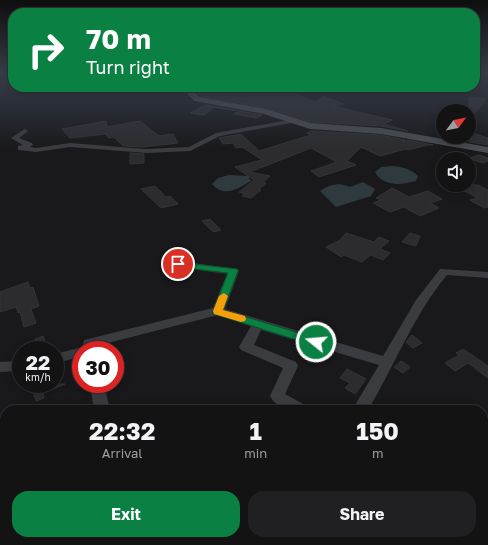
<!DOCTYPE html>
<html lang="en">
<head>
<meta charset="utf-8">
<style>
	body { margin:0; font-family:"Golos Text",sans-serif; background:#202022; color:#f1f3f6; height:100vh; display:flex; flex-direction:column; font-size:15px; white-space:nowrap }
	* { box-sizing:border-box; margin:0 }
	p { font-size:13px; color:#9d9ea0 }
	.icon { flex:none; width:22px; height:22px; fill:none; stroke:currentColor; stroke-width:2; stroke-linecap:round; stroke-linejoin:round }
	.map { position:relative; flex:1; overflow:hidden }
	.panel { position:absolute; left:0px; top:405px; width:488px; height:140px; display:flex; flex-direction:column; background:#131314; border-radius:16px 16px 0 0; box-shadow:0 2px 10px #0003,0 0 0 1px #323234 }
	.panel>* { flex:none }
	.hud { position:absolute; left:8px; top:8px; width:472px; height:84px; border-radius:16px; box-shadow:0 2px 10px #0003,0 0 0 1px #323234; background:#0b8043; color:#fff; overflow:hidden }
	.needle { width:26px; rotate:58deg }
	.tools { position:absolute; left:436px; top:104px; display:grid; gap:8px }
	.tools a { display:grid; place-items:center; width:40px; height:40px; border-radius:50%; background:#131314; box-shadow:0 2px 10px #0003,0 0 0 1px #323234; font-size:20px }
	.speed { position:absolute; left:12px; top:341px; display:flex; gap:8px; font-size:20px; font-weight:700; text-align:center }
	.speed>* { display:grid; place-content:center; width:52px; height:52px; border-radius:50%; background:#131314; box-shadow:0 2px 10px #0003,0 0 0 1px #323234; line-height:1 }
	.speed small { font-size:10px; font-weight:400 }
	.speed .limit { border:6px solid #d22; background:#fff; color:#111 }
	.pin { position:absolute; display:grid; place-items:center; width:34px; height:34px; color:#fff; margin:-17px; border:2px solid #fff; border-radius:50%; box-shadow:0 1px 4px #0007 }
	.me { position:absolute; width:44px; margin:-22px; rotate:287deg; stroke-linejoin:round; filter:drop-shadow(0 0 3px #0008) }
	.turn { display:flex; align-items:center; gap:14px; height:84px; padding:0 12px; font-size:18px }
	.turn .icon { width:52px; height:52px; stroke-width:2.5 }
	.turn b { display:block; font-size:28px; line-height:34px }
	.eta { display:flex; justify-content:space-evenly; align-items:center; height:68px; text-align:center }
	.eta b { font-size:24px; font-weight:700; line-height:28px }
	.primary-button { display:flex; gap:8px; margin-top:auto; padding:8px 12px }
	.primary-button a { flex:1; height:46px; border-radius:16px; background:#0b8043; color:#fff; font-size:16px; font-weight:700; line-height:46px; text-align:center }
	.primary-button a+a { background:#202022; color:#f1f3f6 }
	.map>svg:first-child { display:block }
	.water { fill:#2f3a3f }
	.building { fill:#2c2c2f; stroke:#333437 }
	.lines { fill:none; stroke-linecap:round; stroke-linejoin:round }
	.street { fill:#3a3c40; fill-rule:evenodd }
	.secondary { fill:#484b50; fill-rule:evenodd }
	.route { fill:#0b8043; stroke:#07532c }
	.slow { fill:#f59e0b }
</style>
</head>
<body>
<div class="map">
<svg width="488" height="545" viewBox="0 0 488 545">
	<rect width="100%" height="100%" fill="#19191b"/>
	<path class="water" d="M393 166C402 167 411 169 418 176L416 181C402 185 383 187 375 172L381 167Z
		M229 175 248 176 251 181C237 189 225 198 212 184L218 178Z
		M363 182 375 189 371 196 336 207 320 191C330 184 339 182 350 187Z"/>
	<path class="building" d="M205 87 209 89 214 87H278L315 102 323 96 343 104 333 106 392 120 384 124 408 131 381 126 311 122 266 108 201 96 197 92 196 89Z
		M469 97 486 99 469 120Z
		M206 105 262 115 257 118 234 114 239 111 214 107 204 115 190 113Z
		M106 121 107 127 140 121 159 136 173 134 178 143 143 147 123 146 114 137 109 138 105 134 70 138 62 129Z
		M312 131 381 135 405 140 403 142 409 140 433 145H427L409 150 406 149 380 156 361 147 347 161 356 165 319 177 311 171 337 162 311 148 250 172 270 176 263 182 266 183 259 189 261 190 251 198 242 196 245 194 239 192 254 180 235 167 262 160 242 147 236 148 233 143 223 144 219 138 241 134 259 151 311 135 307 133Z
		M475 134 488 138V145L469 142Z
		M130 153 144 154V163L130 164Z
		M479 155 488 158V161L482 163 469 158Z
		M453 185H478L488 190V207L484 208 470 200 478 198Z
		M155 186 166 197 170 196 178 204 161 208 141 189Z
		M392 188 409 197 428 191 442 199 430 203 439 208 420 216 404 207 390 212 373 203 381 200 376 198Z
		M210 219 221 230 213 232 202 221Z
		M346 233 374 242 379 237 389 241 380 249 390 253 383 260 371 255 362 262 344 255 341 257 326 247 340 240Z
		M410 233 420 236 416 246 402 242Z
		M28 282 30 288 33 287 39 306 31 309 36 323 24 327 20 312 18 313 16 307 0 312V292Z
		M412 335 422 343 413 348 406 342Z
		M43 336 48 350H24L37 344 35 339Z
		M463 349 488 366V378L468 363 455 371 445 363 459 355 456 353Z
		M401 361 410 367 403 373 394 367Z
		M347 369 366 379 355 394 345 388 350 383 340 378Z
		M31 384H65L43 393 44 398 36 401Z"/>
	<g class="lines">
		<path class="street" d="M294 119 296 120V122L220 136 190 151 146 153 70 147 36 152 18 150V146L23 145 11 138 25 129 28 131 19 138 32 143 33 145 30 147 36 148 70 143 146 149 189 147 216 133Z
			M178 261 238 269 239 271 225 309 383 356 416 300 440 269 488 272V278L447 275C413 316 395 365 368 410H352L379 365 261 330 254 345 296 362 298 366 285 394 305 405 308 410C294 410 277 410 270 396L283 368 241 350 239 347 251 326 218 315 96 346 97 350H81V356L55 364V354L83 347 84 340 213 308 227 274 178 267 166 270 161 267 162 265Z
			M21 361V371L0 372V362Z
			M90 384H104L110 410H94Z
			M5 488V506L0 507V489Z
			M459 540H482L484 545H462Z"/>
		<path class="secondary" d="M186 87H194L196 94 200 97 266 109 311 123 381 128 488 147V153L381 134 310 129 264 114 195 101 188 95Z"/>
	</g>
	<linearGradient id="sky" x2="0" y2="1"><stop stop-color="#0e0e0f"/><stop offset="0.49" stop-color="#383e4a"/><stop offset="1" stop-color="#383e4a" stop-opacity="0"/></linearGradient>
	<rect width="488" height="149" fill="url(#sky)"/>
	<path class="route" d="M175 262 237 269 238 271 223 310 319 339 321 342 316 346 214 314 213 311 228 273 178 267 173 264Z"/>
	<path class="slow" d="M224 293 228 296 223 310 245 316 246 319 245 321 241 322 214 314 213 311 219 296Z"/>
</svg>
<div class="tools">
<a><svg class="needle" viewBox="-14 -14 28 28"><path d="M0-13l5 13h-10z" fill="#e53935"/><path d="M0 13l5-13h-10z" fill="#9d9ea0"/></svg></a>
<a><svg class="icon" aria-label="sound" viewBox="0 0 24 24"><path d="M4 9h4l5-4v14l-5-4H4zM17 9q2 3 0 6"/></svg></a>
</div>
<div class="speed"><div>22<small>km/h</small></div><div class="limit">30</div></div>
<div class="pin" style="left:178px;top:264px;background:#d93025"><svg class="icon" aria-label="arrive" viewBox="0 0 24 24"><path d="M6 21V4h12l-3 4 3 4H6"/></svg></div>
<svg class="me" style="left:316px;top:342px" viewBox="-20 -20 40 40"><circle r="17" fill="#0b8043" stroke="#fff" stroke-width="3"/><path d="M0-11L8 9 0 5-8 9z" fill="#fff"/></svg>
<div class="hud">
<div class="turn"><svg class="icon" aria-label="right" viewBox="0 0 24 24"><path d="M7 20v-9h11M14 6l5 5-5 5"/></svg><div><b>70 m</b>Turn right</div></div>
</div>
<section class="panel">
<div class="eta">
<div><b>22:32</b><p>Arrival</p></div>
<div><b>1</b><p>min</p></div>
<div><b>150</b><p>m</p></div>
</div>
<div class="primary-button"><a>Exit</a><a>Share</a></div>
</section>
</div>
</body>
</html>
